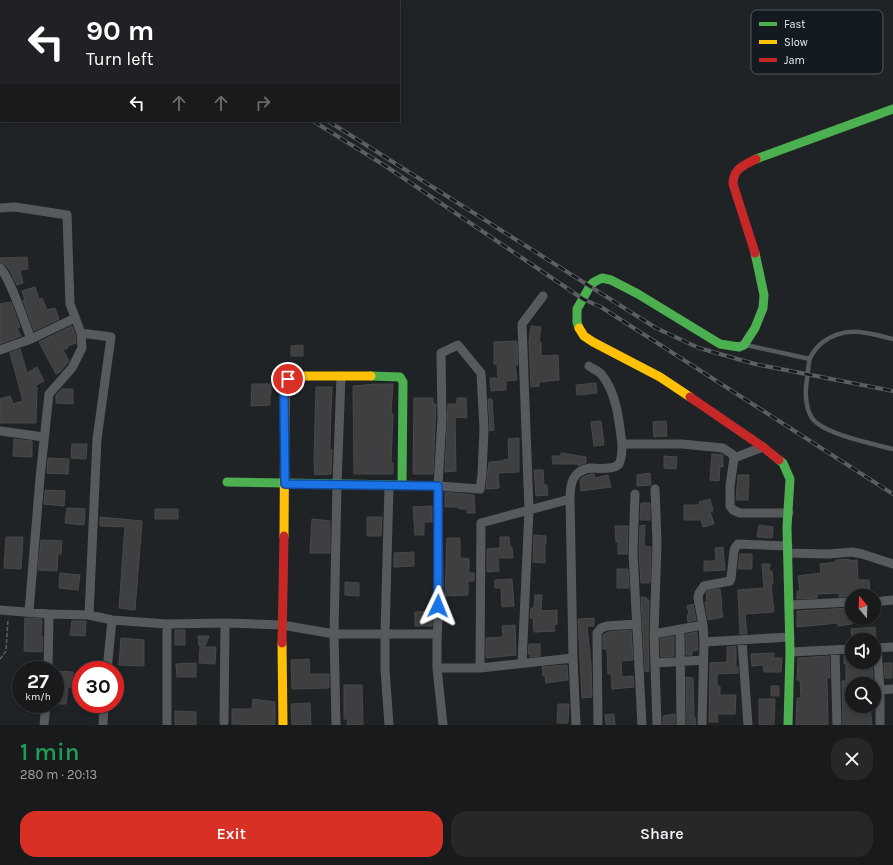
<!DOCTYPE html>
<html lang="en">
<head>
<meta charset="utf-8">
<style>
	body { margin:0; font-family:Karla,sans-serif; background:#252729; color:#f1f3f6; height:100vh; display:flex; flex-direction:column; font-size:15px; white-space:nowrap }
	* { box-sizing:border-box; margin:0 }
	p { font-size:13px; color:#9fa1a3 }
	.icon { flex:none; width:22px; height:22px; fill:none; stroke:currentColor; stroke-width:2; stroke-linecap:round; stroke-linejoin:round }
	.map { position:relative; height:725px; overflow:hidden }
	.side { display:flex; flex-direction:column; background:#181a1c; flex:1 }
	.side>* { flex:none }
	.hud { position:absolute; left:0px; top:0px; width:400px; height:122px; box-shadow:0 2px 6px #0003,0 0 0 1px #36383b; background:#202124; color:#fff; overflow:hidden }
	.needle { width:26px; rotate:341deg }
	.fabs { position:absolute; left:845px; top:589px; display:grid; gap:8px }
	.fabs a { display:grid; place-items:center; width:36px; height:36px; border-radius:50%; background:#181a1c; box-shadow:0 2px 6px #0003,0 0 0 1px #36383b; font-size:20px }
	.speed { position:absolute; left:12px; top:661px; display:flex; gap:8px; font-size:20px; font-weight:700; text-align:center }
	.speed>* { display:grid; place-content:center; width:52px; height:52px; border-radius:50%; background:#181a1c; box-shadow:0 2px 6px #0003,0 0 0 1px #36383b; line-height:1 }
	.speed small { font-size:10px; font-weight:400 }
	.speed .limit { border:6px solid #d22; background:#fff; color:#111 }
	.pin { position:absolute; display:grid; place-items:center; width:34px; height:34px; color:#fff; margin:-17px; border:2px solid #fff; border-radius:50%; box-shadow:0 1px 4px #0007 }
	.me { position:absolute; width:44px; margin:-22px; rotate:2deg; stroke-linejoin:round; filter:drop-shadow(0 0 3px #0008) }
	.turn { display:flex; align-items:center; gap:14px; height:84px; padding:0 20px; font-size:18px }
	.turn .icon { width:52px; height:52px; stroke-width:2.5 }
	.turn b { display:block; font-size:28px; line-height:34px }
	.lanes { display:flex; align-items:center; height:38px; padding:0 20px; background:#0003; justify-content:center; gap:20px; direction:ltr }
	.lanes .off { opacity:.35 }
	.round { display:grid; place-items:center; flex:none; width:42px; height:42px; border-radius:16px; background:#252729 }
	.summary { display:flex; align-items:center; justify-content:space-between; height:68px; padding:0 20px }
	h1 { font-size:24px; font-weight:600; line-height:30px; color:#1e9e55 }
	.cta { display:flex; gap:8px; margin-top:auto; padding:8px 20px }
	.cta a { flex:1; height:46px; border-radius:16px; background:#d93025; color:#fff; font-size:16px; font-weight:600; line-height:46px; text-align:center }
	.cta a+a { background:#252729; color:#f1f3f6 }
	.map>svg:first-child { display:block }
	.building { fill:#3f3e40; stroke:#484949 }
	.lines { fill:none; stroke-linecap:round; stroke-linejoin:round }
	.path { stroke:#5d5f62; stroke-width:1.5; stroke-dasharray:4 2; stroke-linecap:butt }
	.lane { stroke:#575a5d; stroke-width:4.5 }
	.street { stroke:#575a5d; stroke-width:9 }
	.fast { stroke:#4caf50; stroke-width:9 }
	.slow { stroke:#ffc107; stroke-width:9 }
	.jam { stroke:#c62828; stroke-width:9 }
	.rail-casing { stroke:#5c5f62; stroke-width:4 }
	.rail { stroke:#131a20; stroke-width:2.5; stroke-dasharray:8; stroke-linecap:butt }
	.route-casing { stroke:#114b97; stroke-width:10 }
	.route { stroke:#1a73e8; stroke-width:7 }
	.key { fill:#131a20; stroke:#535a5f; stroke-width:1 }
	.key-label { font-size:11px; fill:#e9eef3 }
</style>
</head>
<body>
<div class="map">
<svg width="893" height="725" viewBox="0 0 893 725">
	<rect width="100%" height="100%" fill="#202326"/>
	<path class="building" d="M27 257 28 269 20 270 23 283 17 285 9 269 4 264 0 262V258Z
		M35 287 39 299 42 298 47 310 55 308 59 319 34 331 23 300H25L22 291Z
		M11 302 20 327 17 329 21 336 0 344V304Z
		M72 326 75 334 76 343 67 346 68 348 63 350 69 361 60 372 56 374 39 342Z
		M531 326 541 327 539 342H541V356L558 355 559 380 539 382V386L531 387 529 341Z
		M517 341 518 365H515L517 380 506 381V390L491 391 490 378H498L497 364H494V342Z
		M303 345V356H291V346Z
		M20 349 27 373 37 367 44 381 33 387H37L36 423H0V399L10 396 13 404 23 401 10 353Z
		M596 383 597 393 577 395 576 385Z
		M252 384H271V394H270V405L251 406Z
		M376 384H393L391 414H393L391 463H393V474H354L353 386Z
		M316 387H332L330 438V450H332L331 474 315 475 314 461Z
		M62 389H73V404L56 403V395Z
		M414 398H433V404H436L433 474H413Z
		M457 398H466L467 418 455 417 456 471 445 472 448 404H457Z
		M488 399H492L494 430 490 431Z
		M601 421 604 445 594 446 591 422Z
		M666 421 667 436 654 437 653 422Z
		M519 438V472L498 473 499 488 486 489 489 462 504 461V460L509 459 508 439Z
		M14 439 32 441V457L13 456Z
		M72 444H87L86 459 71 458Z
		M561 453 586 457V463L578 466V464H553L552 456H561Z
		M712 454 723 455V467L720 466 719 481 710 480Z
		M664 456 677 457 676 469 664 468Z
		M48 458 69 459 68 474 47 473Z
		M534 470H543L544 485H547L548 495 536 496Z
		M650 473 651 485 637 486V475Z
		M591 474H594L595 478 608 475 611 487 581 491 580 480 583 477Z
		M738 475H749L748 500H736Z
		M45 490 65 491 64 506 44 504Z
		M445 492 474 495 475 513H467V509H459V507H445Z
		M710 499 713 511H710L714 524 703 527 701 520H684V505H700L699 502Z
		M641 503H650V520H640Z
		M432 506V522H424V535H415L413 507Z
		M67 508 85 509 84 525 65 523Z
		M155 509H178V519H155Z
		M100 517 142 521 135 610 119 608 125 527 100 526Z
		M367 517H382L381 536H367Z
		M312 519 330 521V553H310Z
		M645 525 644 546 651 547 650 583H641L639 553 640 526Z
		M759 525 773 527 772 538 757 537Z
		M615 526H628L627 554H618V542H616Z
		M534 535 546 536V544H545V563L533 562Z
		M6 537H23L21 569 4 568Z
		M500 537H509L510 547H512L513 558H498L499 571 487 572V549L500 548Z
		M447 538H460V558L469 559V573H474V581H468V595L445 596Z
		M41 540 62 541 61 554H58L57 571 38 570Z
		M723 547 725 570 704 571V561H716L715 548Z
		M414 552V566L394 567V553Z
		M740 554H752V569H738Z
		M849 559V561L857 560 858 580H869L870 594H860V596L839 597V593L817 594V598L797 599V591H800L798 576 821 573 820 564 836 562V560Z
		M762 564H770L769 571H772L773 584H771L774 612 745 614 747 634H740L738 590 764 588Z
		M617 569H628L629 588H617Z
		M60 573 80 575 78 590 59 588Z
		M512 579 514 606 502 607 501 588H495V580Z
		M345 582 359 583V596L345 595Z
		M720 589 722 606H721L723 617 708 620 705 602 707 601 706 593 707 591Z
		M535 595H542L541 611 557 610V624L554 625 555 631 534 632 533 618H530L531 608H534Z
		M641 597 647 598V600H649L648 634 649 671 645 672Z
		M693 604 696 620 688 622 687 615 689 614 687 606Z
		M850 608 852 624 838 626V623L797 627V611Z
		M432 611V626H415V612Z
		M25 618 42 619 41 637H43L42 652 24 651Z
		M594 618V626H587L591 665 592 697 582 698 578 619Z
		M72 621H86L85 636 70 635Z
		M515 625 516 655 486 658V638L503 637 502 626Z
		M875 627 876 640H852L851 629Z
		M175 630H185V645H175Z
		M631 630 633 660 621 661 622 677 633 676 634 687 612 689 611 673 608 674 607 649H603V635L608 632Z
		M697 632 698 650 692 651V655H686V634Z
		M198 636H209L205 646H199Z
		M674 636V656L661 657 660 639Z
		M121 638 144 640V666L119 665Z
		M529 644H540V656L530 657V653L528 654Z
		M736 646V667H738V673L717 674V686H720V695H736L735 714H717L718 722H709L710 663 727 662V647Z
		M200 647H216L215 664 199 663Z
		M774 653V658H782L781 672H764L763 665 752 666 751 654Z
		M844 655H852V662H871L872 664 873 679H872V683L852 684V706H870L872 725H843L842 681H846V664H844Z
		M829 656 830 678H827L828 725H796L797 698H801L800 680H797L798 658Z
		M309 659 310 674H329V688L292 689 291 660Z
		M196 663V677H177L176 664Z
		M884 663H892V678H885Z
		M567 665 568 680 546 683 545 676H543L542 667Z
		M55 671 73 672 72 687H68L66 704H55Z
		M686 677 693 678 694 717H695L696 725H687Z
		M344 685H362L363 725H347L348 719H344Z
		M771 686H779V696H771Z
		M253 699 275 702V725L232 724V709H252Z
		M759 699H775L774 725H759Z
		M310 703 311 725H292L291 704Z
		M558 704H569L568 723H557Z
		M175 711 196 712V725H175Z
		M614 714 615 725H606L605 715Z
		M675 714V725H663V716Z"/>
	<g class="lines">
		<path class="path" d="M0 659 6 651 8 619"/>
		<path class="lane" d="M893 339C868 333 846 325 823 342 818 346 813 352 810 358 808 365 808 373 807 379 805 390 805 408 812 418 823 434 873 444 893 449
			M746 345 810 359"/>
		<path class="street" d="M0 208 15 207 67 215 70 304 81 333 82 348 72 368 49 394 40 478 29 612
			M0 268C10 277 25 324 31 339L0 350
			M81 333 111 337 97 439 89 615
			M31 339 75 318
			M589 366C593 369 599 371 602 375 617 394 619 421 622 444H682L723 448 732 454 734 458 730 486V506L733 510 740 513H789
			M0 431 44 437
			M734 458 763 447
			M402 485 438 486 442 418 441 353 458 345 481 373 484 429 482 475 480 489 438 486 439 592 437 642V668L443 725
			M389 486 385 634V669L389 725
			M655 489 657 543 654 634 657 725
			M635 494 633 553 642 725
			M570 499C570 484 572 471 590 468 596 468 603 469 609 468 612 468 615 467 618 465 622 461 622 450 622 444
			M788 553 828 554 852 552 862 554 893 564
			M874 602 893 600
			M789 605 852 602
			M0 610 49 614 89 615 112 620 167 624 225 623 282 625 334 634H437
			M167 624V725
			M680 629 681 725
			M654 634 703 625
			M742 641 748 725
			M704 642 790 637
			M874 648 893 647
			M877 648 880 690V725
			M835 651 837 725
			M790 652 852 649
			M522 663 529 510 570 499 573 658 576 725
			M656 663 703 660
			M437 668H480L573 658
			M480 668 481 523 529 510 522 324 543 296
			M48 670 49 614
			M107 670 112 620
			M880 690 893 689
			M224 722 225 623
			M44 725 46 704
			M103 725 104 704
			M336 725 334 634 337 484 341 376
			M598 725 597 633 601 628 607 626 637 624
			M702 725 704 642 703 625 698 598 699 593 704 586 730 581 731 578 734 551 735 548 738 544 788 546"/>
		<path class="fast" d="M756 159 893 109
			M579 328 577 322V309L590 286 594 282 602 278 611 280 638 294 720 344 739 347 744 345 755 328 763 308 764 295 755 253
			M779 460 783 463 790 479 787 527 790 652 788 725
			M227 482 402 485 403 382 400 377 371 376"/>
		<path class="slow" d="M579 328 584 336 593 342 660 377 690 397
			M284 536 285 384 288 379 294 376H371
			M282 643 283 725"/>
		<path class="jam" d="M755 253 733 184C733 169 744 165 756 159
			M690 397 763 447 779 460
			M282 643 284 536"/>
		<defs>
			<path id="rail" d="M118 0 120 1
				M313 121 387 167 583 299 601 307 893 494
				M328 121 656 328 699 348 755 364 893 391"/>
		</defs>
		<use href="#rail" class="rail-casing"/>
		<use href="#rail" class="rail"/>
	</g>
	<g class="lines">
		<defs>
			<path id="route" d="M288 379 285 384 284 395 285 484 438 486V606"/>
		</defs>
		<use href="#route" class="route-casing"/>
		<use href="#route" class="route"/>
	</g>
	<rect x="751" y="10" width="132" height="64" rx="6" class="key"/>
	<rect x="759" y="22" width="18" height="4" fill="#4caf50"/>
	<rect x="759" y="40" width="18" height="4" fill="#ffc107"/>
	<rect x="759" y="58" width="18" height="4" fill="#c62828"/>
	<g class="key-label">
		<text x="784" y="28">Fast</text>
		<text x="784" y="46">Slow</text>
		<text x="784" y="64">Jam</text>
	</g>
</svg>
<div class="fabs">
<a><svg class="needle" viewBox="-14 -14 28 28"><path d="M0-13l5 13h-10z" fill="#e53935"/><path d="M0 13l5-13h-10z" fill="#9fa1a3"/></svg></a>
<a><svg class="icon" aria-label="sound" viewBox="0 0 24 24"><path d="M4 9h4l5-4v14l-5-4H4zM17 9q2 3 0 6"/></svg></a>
<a><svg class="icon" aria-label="search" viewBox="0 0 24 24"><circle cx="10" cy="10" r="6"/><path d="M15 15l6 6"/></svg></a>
</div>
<div class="speed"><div>27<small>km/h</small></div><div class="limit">30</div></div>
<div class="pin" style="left:288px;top:379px;background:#d93025"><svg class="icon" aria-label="arrive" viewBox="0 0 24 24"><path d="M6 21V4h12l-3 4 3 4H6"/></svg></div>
<svg class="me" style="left:438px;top:606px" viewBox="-20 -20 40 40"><path d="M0-17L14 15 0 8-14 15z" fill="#1a73e8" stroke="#fff" stroke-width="4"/></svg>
<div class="hud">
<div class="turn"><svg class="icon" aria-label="left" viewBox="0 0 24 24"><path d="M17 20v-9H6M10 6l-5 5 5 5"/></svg><div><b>90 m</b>Turn left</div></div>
<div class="lanes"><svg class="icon" aria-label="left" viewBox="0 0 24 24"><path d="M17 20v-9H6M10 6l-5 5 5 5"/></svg><svg class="icon off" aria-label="ahead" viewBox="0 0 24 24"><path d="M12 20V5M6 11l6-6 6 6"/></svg><svg class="icon off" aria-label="ahead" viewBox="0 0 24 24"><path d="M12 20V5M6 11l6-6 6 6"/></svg><svg class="icon off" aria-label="right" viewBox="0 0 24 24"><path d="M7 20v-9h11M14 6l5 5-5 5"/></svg></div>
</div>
</div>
<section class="side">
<div class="summary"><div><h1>1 min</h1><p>280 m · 20:13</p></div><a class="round"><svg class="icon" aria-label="close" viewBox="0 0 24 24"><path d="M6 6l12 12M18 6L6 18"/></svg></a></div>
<div class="cta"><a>Exit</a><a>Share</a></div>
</section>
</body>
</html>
